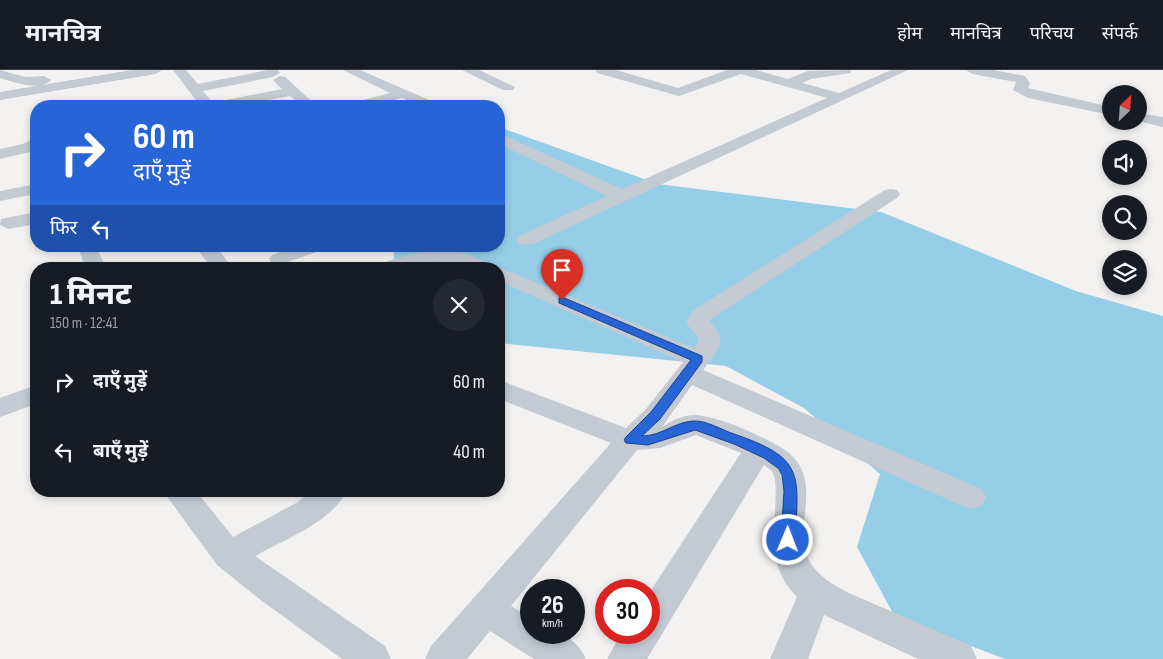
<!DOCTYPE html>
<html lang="hi">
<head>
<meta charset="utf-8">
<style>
	body { margin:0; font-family:"Sofia Sans Condensed","Noto Sans Devanagari",sans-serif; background:#242831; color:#f1f3f6; height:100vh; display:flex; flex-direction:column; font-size:19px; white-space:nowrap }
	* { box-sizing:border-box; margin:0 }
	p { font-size:16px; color:#9ea1a6 }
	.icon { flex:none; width:28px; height:28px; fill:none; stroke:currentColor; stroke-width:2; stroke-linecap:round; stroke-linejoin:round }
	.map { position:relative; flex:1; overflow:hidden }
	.details { position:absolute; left:30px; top:192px; width:475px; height:235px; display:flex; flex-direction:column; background:#171b24; border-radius:20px; box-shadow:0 2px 8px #0003 }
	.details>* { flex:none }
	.banner { position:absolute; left:30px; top:30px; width:475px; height:152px; border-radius:20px; box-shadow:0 2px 8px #0003; background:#2765d7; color:#fff; overflow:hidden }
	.needle { width:32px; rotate:25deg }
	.tools { position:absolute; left:1102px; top:15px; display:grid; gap:10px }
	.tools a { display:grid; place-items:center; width:45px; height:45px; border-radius:50%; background:#171b24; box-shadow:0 2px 8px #0003; font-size:25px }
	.speed { position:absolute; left:520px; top:509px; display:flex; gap:10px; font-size:25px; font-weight:700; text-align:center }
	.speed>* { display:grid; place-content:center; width:65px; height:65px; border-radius:50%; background:#171b24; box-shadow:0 2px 8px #0003; line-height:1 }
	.speed small { font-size:12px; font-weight:400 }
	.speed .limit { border:8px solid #d22; background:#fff; color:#111 }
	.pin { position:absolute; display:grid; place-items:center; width:42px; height:42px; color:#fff; margin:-51px -21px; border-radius:50% 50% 50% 0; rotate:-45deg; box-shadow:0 0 5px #0007 }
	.pin .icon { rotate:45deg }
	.me { position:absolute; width:55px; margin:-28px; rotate:1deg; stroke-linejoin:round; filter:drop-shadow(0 0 4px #0008) }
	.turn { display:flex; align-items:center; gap:18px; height:105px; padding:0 20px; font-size:22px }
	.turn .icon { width:65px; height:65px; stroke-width:2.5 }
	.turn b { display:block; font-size:35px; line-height:42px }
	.then { display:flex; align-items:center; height:48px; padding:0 20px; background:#0003; gap:10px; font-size:19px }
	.round { display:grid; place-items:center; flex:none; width:52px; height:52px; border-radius:26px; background:#242831 }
	.summary { display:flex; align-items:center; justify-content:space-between; height:85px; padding:0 20px }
	h1 { font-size:30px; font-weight:800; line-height:38px }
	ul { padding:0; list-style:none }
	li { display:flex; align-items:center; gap:15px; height:70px; padding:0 20px }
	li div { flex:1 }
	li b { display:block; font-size:19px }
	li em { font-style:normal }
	header { display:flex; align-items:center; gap:30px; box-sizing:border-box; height:70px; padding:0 25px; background:#171b24; border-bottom:1px solid #363941 }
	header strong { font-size:24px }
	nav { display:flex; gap:28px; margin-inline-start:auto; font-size:18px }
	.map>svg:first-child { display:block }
	.water { fill:#95cee6 }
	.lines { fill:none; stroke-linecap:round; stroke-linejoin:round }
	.street { fill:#c3cad2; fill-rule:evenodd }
	.route { fill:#2765d7; stroke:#19428c }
</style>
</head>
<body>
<header>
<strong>मानचित्र</strong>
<nav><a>होम</a><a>मानचित्र</a><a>परिचय</a><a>संपर्क</a></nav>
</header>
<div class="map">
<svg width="1163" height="589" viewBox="0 0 1163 589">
	<rect width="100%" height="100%" fill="#f3f2f1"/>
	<path class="water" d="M499 54 507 60 658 114 881 142 1076 221 1163 246V589H1005L895 547 857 477 880 404 804 338 726 296 499 273V199H395L393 176H499Z"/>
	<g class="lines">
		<path class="street" d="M0 0 25 7 44 6 51 10C40 22 13 12 0 8Z
			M132 0H162L156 4 0 30V22Z
			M173 0H186L198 14 268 0H278L280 3 273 7 203 21 211 31 204 35 199 34Z
			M343 0H360L436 33 438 36H420L402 28 373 36H350L352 33 390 23Z
			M462 0H479L515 17 513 20H503Z
			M596 0H616L678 18 727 0H756L788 9 808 1 851 0 850 3 811 9 802 13 839 23 891 0H908L533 174H519L516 170 519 166 607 126 499 74V63L622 119 827 28 741 4 679 26 597 3Z
			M966 0H993L1025 6 1030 13 1028 18 1111 37V45L1028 28 1013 20 1016 12 972 4Z
			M280 6 285 7 317 36H302L290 26 237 36H209L216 32 282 19 273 10Z
			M1139 43 1163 47V57L1138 51Z
			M36 67V79L34 81 0 89V79L23 74Z
			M36 114V124L0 131V121Z
			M891 119 897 120 900 124 897 128 711 249 710 252C730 273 718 279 703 300L982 419 986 427 982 435 971 439 960 435 692 315 662 357C671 351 683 345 694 345 720 346 767 368 788 382 825 412 791 459 810 492 819 507 835 516 849 523L971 576 977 589H918L824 545 808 589H770L797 527C761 490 779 454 775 409L772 401 764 395 647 589H607L622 562H649V523L741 383 696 365 660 378 637 380 511 536 531 548V562C556 562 575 564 586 589H534L490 561 467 589H425L431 576 611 373 499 329V310L626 358 646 339 683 292 499 211V199H470L455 193 437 191 405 199H374L377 195C408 184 434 176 467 184L694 278 698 272V267L686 253 692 241 885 120Z
			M36 142V154L8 159 0 155 1 149Z
			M195 176H216L233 199H212Z
			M295 176H325L322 180 279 195 272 193 269 189 272 185Z
			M90 177 97 179 107 199H86L80 183 83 179Z
			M36 315V334L0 347V328Z
			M163 421H196L233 467 298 432 311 421H347C330 453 285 469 255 486L385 576 391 589H342L262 531 217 495Z"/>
	</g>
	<path class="route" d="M562 227 702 286V292L660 349 642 366C661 366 675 352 693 351 706 350 722 360 734 364 804 388 799 403 795 470L793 475 788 476 783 475 781 470 784 421 782 405 779 399 764 388 734 374 695 360 648 375 626 373 624 370 626 367 651 342 691 290 559 233V228Z"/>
</svg>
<div class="tools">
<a><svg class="needle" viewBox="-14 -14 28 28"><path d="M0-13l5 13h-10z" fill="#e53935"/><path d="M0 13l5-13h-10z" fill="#9ea1a6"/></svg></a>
<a><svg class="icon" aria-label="sound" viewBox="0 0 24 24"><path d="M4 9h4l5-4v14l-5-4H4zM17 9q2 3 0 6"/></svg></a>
<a><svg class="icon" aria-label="search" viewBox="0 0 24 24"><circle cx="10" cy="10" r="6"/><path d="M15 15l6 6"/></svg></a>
<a><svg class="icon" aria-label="layers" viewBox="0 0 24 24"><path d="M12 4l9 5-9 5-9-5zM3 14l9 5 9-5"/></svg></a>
</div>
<div class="speed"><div>26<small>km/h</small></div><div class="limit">30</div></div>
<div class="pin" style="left:562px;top:230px;background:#d93025"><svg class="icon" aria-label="arrive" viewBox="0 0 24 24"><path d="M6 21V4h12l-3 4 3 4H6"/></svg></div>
<svg class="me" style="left:788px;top:470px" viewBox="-20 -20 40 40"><circle r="17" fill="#2765d7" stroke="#fff" stroke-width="3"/><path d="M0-11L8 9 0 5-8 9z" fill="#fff"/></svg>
<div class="banner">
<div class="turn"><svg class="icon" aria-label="right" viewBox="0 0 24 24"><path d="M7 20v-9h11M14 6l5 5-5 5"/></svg><div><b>60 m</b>दाएँ मुड़ें</div></div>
<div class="then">फिर<svg class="icon" aria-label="left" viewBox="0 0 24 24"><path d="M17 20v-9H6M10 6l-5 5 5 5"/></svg></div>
</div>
<section class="details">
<div class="summary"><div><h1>1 मिनट</h1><p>150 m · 12:41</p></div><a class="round"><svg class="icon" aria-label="close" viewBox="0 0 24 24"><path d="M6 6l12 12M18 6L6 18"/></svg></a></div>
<ul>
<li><svg class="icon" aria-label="right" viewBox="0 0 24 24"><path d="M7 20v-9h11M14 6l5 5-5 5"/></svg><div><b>दाएँ मुड़ें</b></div><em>60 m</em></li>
<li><svg class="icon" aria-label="left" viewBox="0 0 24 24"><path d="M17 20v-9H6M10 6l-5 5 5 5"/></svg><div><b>बाएँ मुड़ें</b></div><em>40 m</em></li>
</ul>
</section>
</div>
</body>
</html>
